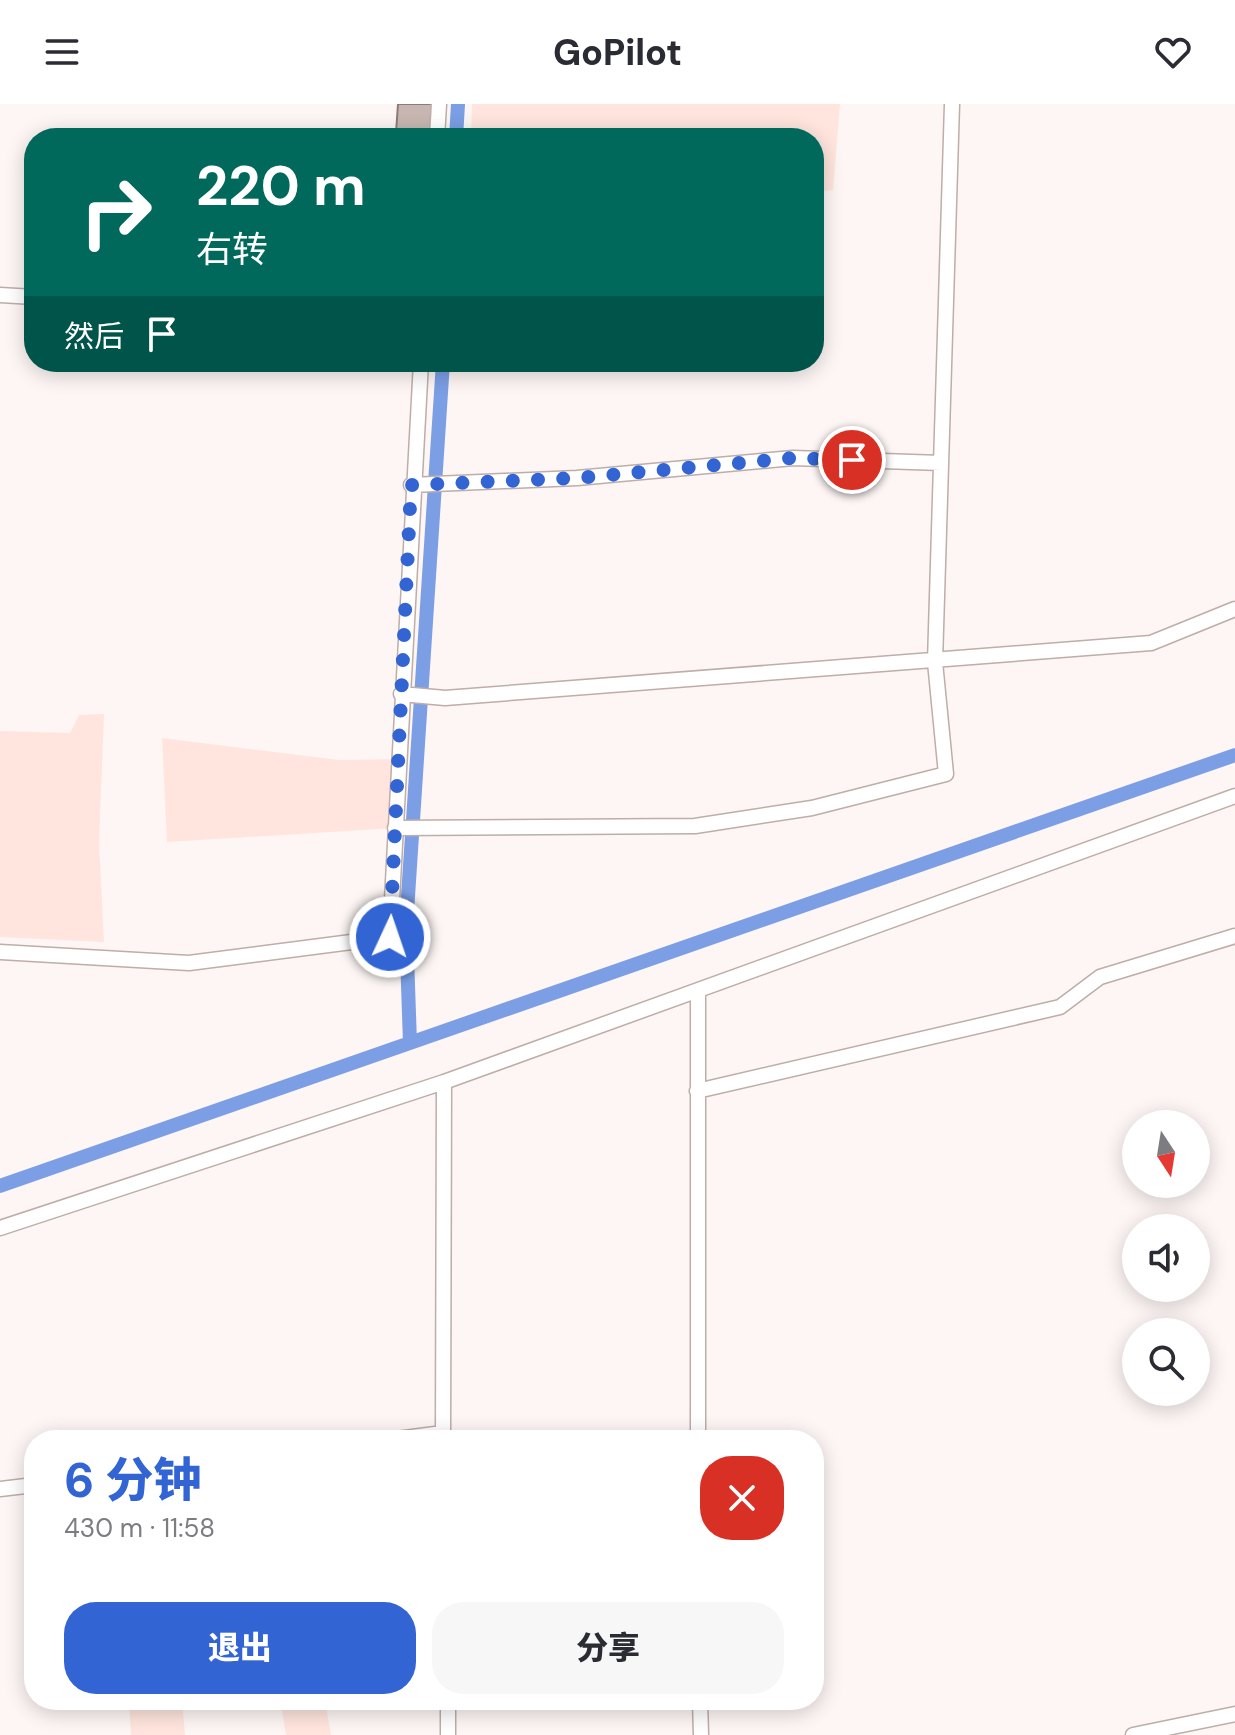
<!DOCTYPE html>
<html lang="zh">
<head>
<meta charset="utf-8">
<style>
	body { margin:0; font-family:"DM Sans","Noto Sans SC",sans-serif; background:#f7f7f7; color:#2b2b33; height:100vh; display:flex; flex-direction:column; font-size:30px; white-space:nowrap }
	* { box-sizing:border-box; margin:0 }
	p { font-size:26px; color:#7c7c81 }
	.icon { flex:none; width:44px; height:44px; fill:none; stroke:currentColor; stroke-width:2; stroke-linecap:round; stroke-linejoin:round }
	.map { position:relative; flex:1; overflow:hidden }
	.side { position:absolute; left:24px; top:1326px; width:800px; height:280px; display:flex; flex-direction:column; background:#fff; border-radius:32px; box-shadow:0 4px 20px #0003 }
	.side>* { flex:none }
	.hud { position:absolute; left:24px; top:24px; width:800px; height:244px; border-radius:32px; box-shadow:0 4px 20px #0003; background:#00695c; color:#fff; overflow:hidden }
	.needle { width:52px; rotate:168deg }
	.fabs { position:absolute; left:1122px; top:1006px; display:grid; gap:16px }
	.fabs a { display:grid; place-items:center; width:88px; height:88px; border-radius:50%; background:#fff; box-shadow:0 4px 20px #0003; font-size:40px }
	.pin { position:absolute; display:grid; place-items:center; width:68px; height:68px; color:#fff; margin:-34px; border:4px solid #fff; border-radius:50%; box-shadow:0 2px 8px #0007 }
	.me { position:absolute; width:88px; margin:-44px; rotate:3deg; stroke-linejoin:round; filter:drop-shadow(0 0 6px #0008) }
	.turn { display:flex; align-items:center; gap:28px; height:168px; padding:0 40px; font-size:36px }
	.turn .icon { width:104px; height:104px; stroke-width:2.5 }
	.turn b { display:block; font-size:56px; line-height:68px }
	.then { display:flex; align-items:center; height:76px; padding:0 40px; background:#0003; gap:16px; font-size:30px }
	.round { display:grid; place-items:center; flex:none; width:84px; height:84px; border-radius:32px; background:#f7f7f7 }
	.head { display:flex; align-items:center; justify-content:space-between; height:136px; padding:0 40px }
	h1 { font-size:48px; font-weight:800; line-height:60px; color:#3264d3 }
	.button { display:flex; gap:16px; margin-top:auto; padding:16px 40px }
	.button a { flex:1; height:92px; border-radius:32px; background:#3264d3; color:#fff; font-size:32px; font-weight:800; line-height:92px; text-align:center }
	.button a+a { background:#f7f7f7; color:#2b2b33 }
	header { display:flex; justify-content:space-between; align-items:center; height:104px; padding:0 40px; background:#fff; font-size:36px; font-weight:800 }
	.map>svg:first-child { display:block }
	.built { fill:#ffe5dd }
	.green { fill:#f6d3c9 }
	.lines { fill:none; stroke-linecap:round; stroke-linejoin:round }
	.canal { stroke:#7b9ee4; stroke-width:14 }
	.building { fill:#c7b6b1; stroke:#8c7c78; stroke-width:2 }
	.minor-casing { stroke:#beada8; stroke-width:17 }
	.minor { stroke:#fff; stroke-width:14 }
	.route { stroke:#3264d3; stroke-width:14; stroke-dasharray:0 25.2 }
</style>
</head>
<body>
<header><svg class="icon" aria-label="menu" viewBox="0 0 24 24"><path d="M4 6h16M4 12h16M4 18h16"/></svg>GoPilot<svg class="icon" aria-label="heart" viewBox="0 0 24 24"><path d="M12 20l-8-8c-3-5 5-10 8-4 3-6 11-1 8 4z"/></svg></header>
<div class="map">
<svg width="1235" height="1631" viewBox="0 0 1235 1631">
	<rect width="100%" height="100%" fill="#fdf6f4"/>
	<path class="built" d="M472 0H840L833 86 814 88V34H471Z
		M104 610 99 738 104 838 0 833V627L70 629 79 611Z
		M162 634 339 656 398 655 395 724 167 738Z
		M129 1596H182L185 1631H131Z
		M325 1597 331 1631H286L281 1600Z"/>
	<path class="green" d="M362 25V34H262L279 28Z"/>
	<g class="lines">
		<path class="canal" d="M456 34 458 0
			M410 939 406 823 443 258
			M0 1082 1235 651"/>
	</g>
	<path class="building" d="M398 0H439L437 34H362V25L396 29Z"/>
	<g class="lines">
		<defs>
			<path id="minor" d="M437 34 439 0
				M0 191 34 193
				M411 381 577 374 793 354 941 359
				M401 590 445 594 1151 539 1235 505
				M395 724 695 722 812 704 946 670 935 558 952 0
				M0 848 189 859 390 833 421 258
				M698 888V1336
				M697 987 1060 903 1100 873 1235 832
				M0 1124 444 978 1235 692
				M389 1336 443 1329
				M443 1336 444 978
				M0 1385 34 1381
				M448 1596V1631
				M700 1596 701 1631
				M1133 1631 1235 1610"/>
		</defs>
		<use href="#minor" class="minor-casing"/>
		<use href="#minor" class="minor"/>
	</g>
	<g class="lines">
		<path class="route" d="M390 833 411 381 577 374 793 354 852 356"/>
	</g>
</svg>
<div class="fabs">
<a><svg class="needle" viewBox="-14 -14 28 28"><path d="M0-13l5 13h-10z" fill="#e53935"/><path d="M0 13l5-13h-10z" fill="#7c7c81"/></svg></a>
<a><svg class="icon" aria-label="sound" viewBox="0 0 24 24"><path d="M4 9h4l5-4v14l-5-4H4zM17 9q2 3 0 6"/></svg></a>
<a><svg class="icon" aria-label="search" viewBox="0 0 24 24"><circle cx="10" cy="10" r="6"/><path d="M15 15l6 6"/></svg></a>
</div>
<div class="pin" style="left:852px;top:356px;background:#d93025"><svg class="icon" aria-label="arrive" viewBox="0 0 24 24"><path d="M6 21V4h12l-3 4 3 4H6"/></svg></div>
<svg class="me" style="left:390px;top:833px" viewBox="-20 -20 40 40"><circle r="17" fill="#3264d3" stroke="#fff" stroke-width="3"/><path d="M0-11L8 9 0 5-8 9z" fill="#fff"/></svg>
<div class="hud">
<div class="turn"><svg class="icon" aria-label="right" viewBox="0 0 24 24"><path d="M7 20v-9h11M14 6l5 5-5 5"/></svg><div><b>220 m</b>右转</div></div>
<div class="then">然后<svg class="icon" aria-label="arrive" viewBox="0 0 24 24"><path d="M6 21V4h12l-3 4 3 4H6"/></svg></div>
</div>
<section class="side">
<div class="head"><div><h1>6 分钟</h1><p>430 m · 11:58</p></div><a class="round" style="background:#d93025;color:#fff"><svg class="icon" aria-label="close" viewBox="0 0 24 24"><path d="M6 6l12 12M18 6L6 18"/></svg></a></div>
<div class="button"><a>退出</a><a>分享</a></div>
</section>
</div>
</body>
</html>
